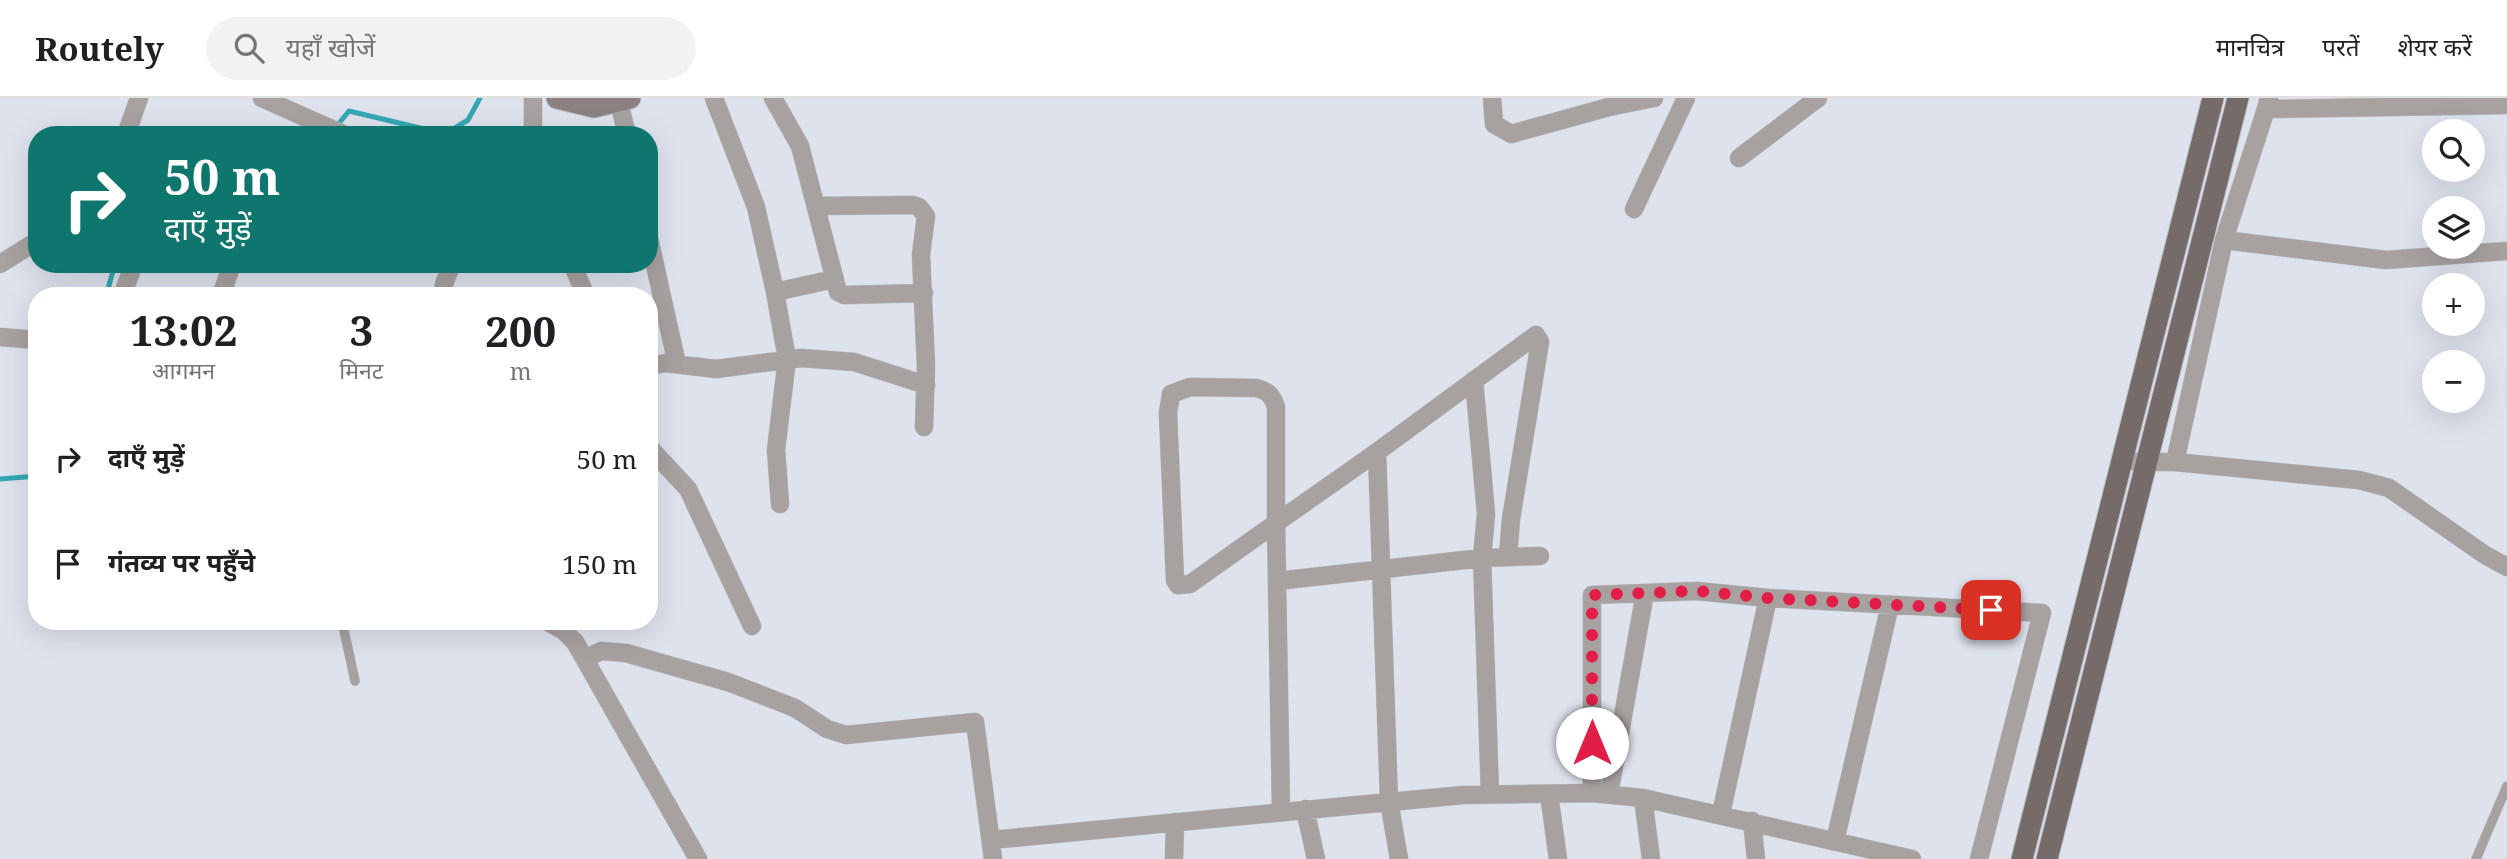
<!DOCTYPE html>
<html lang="hi">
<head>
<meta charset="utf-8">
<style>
	body { margin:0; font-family:"Noto Serif","Noto Sans Devanagari",serif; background:#f2f2f2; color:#202124; height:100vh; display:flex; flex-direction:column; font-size:26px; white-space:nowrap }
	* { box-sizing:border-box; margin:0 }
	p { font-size:23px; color:#757577 }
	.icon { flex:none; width:38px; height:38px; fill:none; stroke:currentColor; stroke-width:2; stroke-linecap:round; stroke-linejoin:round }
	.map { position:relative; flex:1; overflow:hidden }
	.side { position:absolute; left:28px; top:189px; width:630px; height:343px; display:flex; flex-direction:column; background:#fff; border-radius:28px; box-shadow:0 7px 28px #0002 }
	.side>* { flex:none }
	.top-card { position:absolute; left:28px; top:28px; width:630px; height:147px; border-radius:28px; box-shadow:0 7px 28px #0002; background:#0f766e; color:#fff; overflow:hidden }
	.fabs { position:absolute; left:2422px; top:21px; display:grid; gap:14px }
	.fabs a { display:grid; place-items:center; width:63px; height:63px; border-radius:50%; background:#fff; box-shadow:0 7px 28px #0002; font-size:35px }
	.pin { position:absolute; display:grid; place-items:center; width:60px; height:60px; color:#fff; margin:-30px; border-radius:14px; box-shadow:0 4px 10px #0006 }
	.me { position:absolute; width:77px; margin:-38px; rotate:0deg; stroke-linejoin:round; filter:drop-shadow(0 0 5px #0008) }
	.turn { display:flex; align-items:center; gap:24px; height:147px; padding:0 21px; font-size:32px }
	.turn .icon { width:91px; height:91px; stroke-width:2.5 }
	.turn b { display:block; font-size:49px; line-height:60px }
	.eta { display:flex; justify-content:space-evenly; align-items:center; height:119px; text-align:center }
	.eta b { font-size:42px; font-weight:700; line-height:49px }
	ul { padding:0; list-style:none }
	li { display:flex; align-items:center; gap:21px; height:105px; padding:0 21px }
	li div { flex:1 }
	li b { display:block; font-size:26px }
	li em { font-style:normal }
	header { display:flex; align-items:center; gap:42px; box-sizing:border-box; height:98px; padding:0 35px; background:#fff; border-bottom:2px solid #e0e0e0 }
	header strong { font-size:33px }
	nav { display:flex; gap:38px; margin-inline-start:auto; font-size:24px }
	.search { width:490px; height:63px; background:#f2f2f2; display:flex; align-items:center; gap:18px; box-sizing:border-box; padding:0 24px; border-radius:38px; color:#757577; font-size:26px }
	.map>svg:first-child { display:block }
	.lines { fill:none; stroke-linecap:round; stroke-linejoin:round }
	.stream { stroke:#35a7b4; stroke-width:5 }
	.lane-casing { stroke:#bbbec8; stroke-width:10 }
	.street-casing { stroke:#bbbec8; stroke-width:19 }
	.secondary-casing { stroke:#bbbec8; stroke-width:23 }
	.primary-casing { stroke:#bbbec8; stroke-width:23 }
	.lane { stroke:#a7a1a0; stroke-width:9 }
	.street { stroke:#a7a1a0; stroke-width:18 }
	.secondary { stroke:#8a8180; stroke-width:21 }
	.primary { stroke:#756b69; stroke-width:21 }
	.route { stroke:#e11d48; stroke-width:12; stroke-dasharray:0 21.6 }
</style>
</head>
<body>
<header>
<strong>Routely</strong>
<div class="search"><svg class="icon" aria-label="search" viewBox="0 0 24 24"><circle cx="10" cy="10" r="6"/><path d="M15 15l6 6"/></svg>यहाँ खोजें</div>
<nav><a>मानचित्र</a><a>परतें</a><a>शेयर करें</a></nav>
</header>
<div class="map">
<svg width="2507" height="761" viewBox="0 0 2507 761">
	<rect width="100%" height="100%" fill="#dee2ed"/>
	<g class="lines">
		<path class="stream" d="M335 30 349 13 445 36 468 22 480 0
			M106 198 115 166
			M0 381 37 378"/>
		<defs>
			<path id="lane" d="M342 523 355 583
				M2476 761 2507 688"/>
			<path id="street" d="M262 0 345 37
				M533 0V37
				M714 0 756 109 775 194 787 261 776 352 780 406
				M773 0 800 48 838 194 844 197 924 195
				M1492 0 1494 26 1511 36 1609 9 1654 0
				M2269 0 2266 11 2507 7
				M619 4 627 37
				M126 37 139 0
				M1739 60 1818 0
				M816 108 913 107 919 109 926 118 921 157 926 268 924 329
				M1634 111 1686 0
				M649 140 677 266
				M2224 142 2266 11
				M0 166 37 143
				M572 166 586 198
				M775 194 834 181
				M122 198 134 166
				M221 198 232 166
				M443 198 444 186 452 166
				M0 239 37 242
				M649 268 666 265 716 271 801 260 854 264 926 287
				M1474 282 1486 416 1482 460 1540 458
				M1190 289 1256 290C1268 293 1272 297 1276 309V425L1190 486 1178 487 1175 482 1168 315 1171 296Z
				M649 349 688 391 752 528
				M2136 364H2175L2359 382 2389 390 2485 457 2507 469
				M2175 364 2224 142 2386 162 2507 153
				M1277 483 1276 425 1377 354
				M546 523 564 533 575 544 698 761
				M585 561 601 553 626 555 728 584 795 610 827 631 846 637 975 624 993 761
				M1592 695V497L1697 493 1768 500
				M1549 696 1558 761
				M1609 696 1645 495
				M1643 700 1651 761
				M1305 711 1316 761
				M1281 713 1277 483 1482 460 1490 696
				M1721 716 1768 500 2042 515 1979 761
				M1752 723 1756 761
				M991 742 1463 697 1592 695 1643 700 1912 761
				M1835 743 1890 507
				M1174 761 1175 724
				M1399 761 1389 703 1377 354 1536 237 1540 244 1511 421 1508 459"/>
			<path id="secondary" d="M557 0 594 9 630 0"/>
			<path id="primary" d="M2022 761 2213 0
				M2047 761 2238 0"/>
		</defs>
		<use href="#lane" class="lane-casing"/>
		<use href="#street" class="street-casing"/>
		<use href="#secondary" class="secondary-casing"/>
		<use href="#primary" class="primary-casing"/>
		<use href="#lane" class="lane"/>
		<use href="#street" class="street"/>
		<use href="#secondary" class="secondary"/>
		<use href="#primary" class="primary"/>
	</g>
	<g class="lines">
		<path class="route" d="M1592 645V497L1697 493 1768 500 1991 512"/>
	</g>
</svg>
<div class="fabs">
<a><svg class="icon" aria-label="search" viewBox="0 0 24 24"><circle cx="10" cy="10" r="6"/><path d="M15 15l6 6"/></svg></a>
<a><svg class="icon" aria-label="layers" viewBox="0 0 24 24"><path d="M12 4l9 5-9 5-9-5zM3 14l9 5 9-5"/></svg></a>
<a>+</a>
<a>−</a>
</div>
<div class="pin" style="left:1991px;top:512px;background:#d93025"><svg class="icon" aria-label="arrive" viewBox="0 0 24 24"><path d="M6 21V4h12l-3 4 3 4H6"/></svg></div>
<svg class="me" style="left:1592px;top:645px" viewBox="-20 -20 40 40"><circle r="19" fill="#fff"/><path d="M0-13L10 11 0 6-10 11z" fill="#e11d48"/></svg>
<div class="top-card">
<div class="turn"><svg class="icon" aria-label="right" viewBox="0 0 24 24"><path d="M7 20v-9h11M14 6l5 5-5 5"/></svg><div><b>50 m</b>दाएँ मुड़ें</div></div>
</div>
<section class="side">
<div class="eta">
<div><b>13:02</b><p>आगमन</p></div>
<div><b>3</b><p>मिनट</p></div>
<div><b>200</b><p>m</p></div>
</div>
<ul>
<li><svg class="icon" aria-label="right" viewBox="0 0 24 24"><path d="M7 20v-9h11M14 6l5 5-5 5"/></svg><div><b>दाएँ मुड़ें</b></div><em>50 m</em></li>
<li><svg class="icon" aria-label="arrive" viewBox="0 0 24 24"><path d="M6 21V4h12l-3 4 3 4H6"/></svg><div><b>गंतव्य पर पहुँचे</b></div><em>150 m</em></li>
</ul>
</section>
</div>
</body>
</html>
